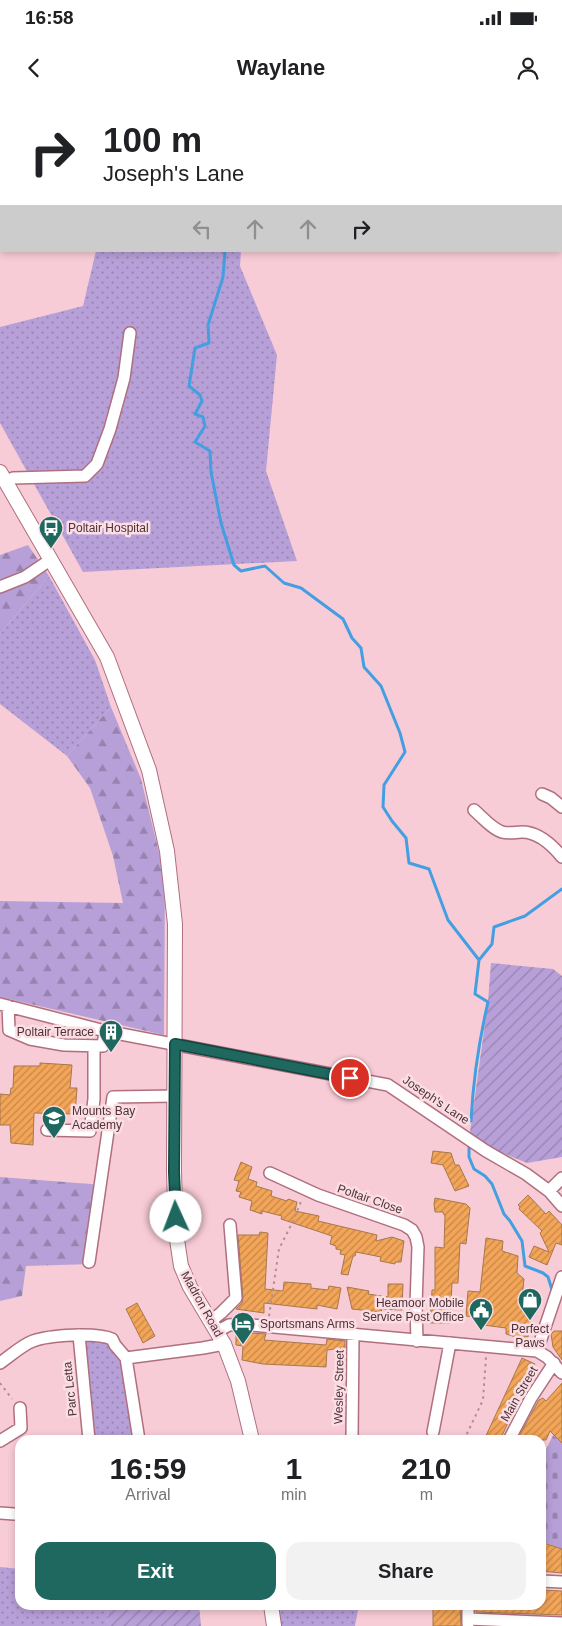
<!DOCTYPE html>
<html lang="en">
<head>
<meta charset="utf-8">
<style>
	body { margin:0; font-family:Helvetica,sans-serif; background:#f2f2f2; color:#202124; height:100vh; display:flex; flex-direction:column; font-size:19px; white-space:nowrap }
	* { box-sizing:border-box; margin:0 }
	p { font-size:16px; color:#757577 }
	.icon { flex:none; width:28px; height:28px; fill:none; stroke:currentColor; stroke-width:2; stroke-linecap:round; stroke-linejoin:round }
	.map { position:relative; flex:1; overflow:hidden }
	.panel { position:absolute; left:15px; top:1335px; width:531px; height:175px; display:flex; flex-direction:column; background:#fff; border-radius:15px; box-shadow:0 2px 8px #0003 }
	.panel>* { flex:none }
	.guide { position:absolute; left:0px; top:0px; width:562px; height:152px; box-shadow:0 2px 8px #0003; background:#fff; color:#202124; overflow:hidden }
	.pin { position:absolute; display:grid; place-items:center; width:42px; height:42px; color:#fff; margin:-21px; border:2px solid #fff; border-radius:50%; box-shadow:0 1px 5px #0007 }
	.me { position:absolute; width:55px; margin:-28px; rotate:358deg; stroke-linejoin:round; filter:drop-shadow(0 0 4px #0008) }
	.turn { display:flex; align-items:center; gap:18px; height:105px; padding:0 20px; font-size:22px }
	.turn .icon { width:65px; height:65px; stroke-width:2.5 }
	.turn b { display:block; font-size:35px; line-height:42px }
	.lanes { display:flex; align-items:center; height:48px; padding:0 20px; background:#0003; justify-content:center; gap:25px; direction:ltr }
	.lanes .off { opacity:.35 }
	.eta { display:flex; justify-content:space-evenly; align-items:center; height:85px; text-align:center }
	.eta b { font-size:30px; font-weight:700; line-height:35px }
	.button { display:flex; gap:10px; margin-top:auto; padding:10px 20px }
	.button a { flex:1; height:58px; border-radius:15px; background:#1f685f; color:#fff; font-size:20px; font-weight:700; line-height:58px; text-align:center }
	.button a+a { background:#f2f2f2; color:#202124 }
	.status { display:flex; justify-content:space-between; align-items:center; height:35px; padding:0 25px; background:#fff; direction:ltr }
	.status svg { height:14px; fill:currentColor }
	header { display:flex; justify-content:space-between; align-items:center; height:65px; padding:0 20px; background:#fff; font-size:22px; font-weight:700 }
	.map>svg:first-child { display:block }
	.grass { fill:url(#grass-dots) }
	.forest { fill:url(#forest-firs) }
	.cemetery { fill:url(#cemetery-stones) }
	.garden { fill:url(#garden-furrows) }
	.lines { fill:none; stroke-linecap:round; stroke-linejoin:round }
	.stream { stroke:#439fe2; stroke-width:3 }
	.building { fill:url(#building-hatch); stroke:#a7784b }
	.minor-casing { stroke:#af6f7f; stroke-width:14 }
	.major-casing { stroke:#af6f7f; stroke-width:16 }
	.path { stroke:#b38d96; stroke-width:2; stroke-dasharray:2.5 4; stroke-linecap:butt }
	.minor { stroke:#fff; stroke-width:11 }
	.major { stroke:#fff; stroke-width:14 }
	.route-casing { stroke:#14443e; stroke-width:12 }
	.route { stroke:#1f685f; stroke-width:9 }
	.labels { text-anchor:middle; stroke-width:5; stroke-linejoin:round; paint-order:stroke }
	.poi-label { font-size:12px; fill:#4e3239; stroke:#fbdde4; text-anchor:start }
	.street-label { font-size:12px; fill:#4e3239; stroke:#fbdde4 }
</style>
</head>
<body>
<div class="status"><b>16:58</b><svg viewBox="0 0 49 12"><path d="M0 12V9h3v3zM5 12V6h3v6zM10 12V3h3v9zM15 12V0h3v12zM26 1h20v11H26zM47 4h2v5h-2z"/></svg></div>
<header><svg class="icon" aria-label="back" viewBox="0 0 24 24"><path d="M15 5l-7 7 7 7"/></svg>Waylane<svg class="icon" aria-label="person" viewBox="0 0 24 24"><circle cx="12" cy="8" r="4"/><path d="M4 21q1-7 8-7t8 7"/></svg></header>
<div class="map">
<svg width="562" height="1526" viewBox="0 0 562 1526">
	<defs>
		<pattern id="grass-dots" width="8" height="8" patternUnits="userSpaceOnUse" patternTransform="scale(1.25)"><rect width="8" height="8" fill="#b7a0d7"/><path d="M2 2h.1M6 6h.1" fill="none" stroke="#9783af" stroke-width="1.8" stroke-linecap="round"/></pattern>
		<pattern id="forest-firs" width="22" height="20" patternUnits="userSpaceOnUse" patternTransform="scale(1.25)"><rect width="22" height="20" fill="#b7a0d7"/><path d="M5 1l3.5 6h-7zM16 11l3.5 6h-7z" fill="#9783af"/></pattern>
		<pattern id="cemetery-stones" width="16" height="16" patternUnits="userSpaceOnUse" patternTransform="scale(1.25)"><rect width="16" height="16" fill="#b7a0d7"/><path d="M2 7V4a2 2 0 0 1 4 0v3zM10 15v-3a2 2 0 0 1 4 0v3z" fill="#9783af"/></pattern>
		<pattern id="garden-furrows" width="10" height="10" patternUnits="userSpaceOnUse" patternTransform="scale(1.25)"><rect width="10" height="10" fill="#b7a0d7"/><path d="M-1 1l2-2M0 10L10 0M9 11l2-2" fill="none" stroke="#9783af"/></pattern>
		<pattern id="building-hatch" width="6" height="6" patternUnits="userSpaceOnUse" patternTransform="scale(1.25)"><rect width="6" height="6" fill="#f3a558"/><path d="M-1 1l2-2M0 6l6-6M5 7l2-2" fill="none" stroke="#c7874a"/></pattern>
	</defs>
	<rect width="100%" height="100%" fill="#f8ccd6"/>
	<path class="grass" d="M92 0H251V1H91Z
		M96 151H241L240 166 277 255 266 371 297 461 83 472 0 323V227L83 206Z
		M49 476 95 560 111 607 67 656 0 604V534Z
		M79 1235H104L119 1251 139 1340H89Z
		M0 1467 20 1469V1505H107L108 1526H0Z
		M278 1505H359L355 1526H280Z"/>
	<path class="forest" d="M28 445 49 476 0 534V455Z
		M111 607 141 679 165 777 164 935 0 897V801L123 803 113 756 90 688 67 656Z
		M0 1077 103 1085 92 1164 26 1166 22 1196 0 1201Z"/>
	<path class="cemetery" d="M553 1335 562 1343V1449L541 1441V1360Z"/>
	<path class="garden" d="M491 863 553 869 562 876V1057L527 1063 469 1039 488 902Z
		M107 1505H133L134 1510 199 1505 201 1526H108Z"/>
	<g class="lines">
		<path class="stream" d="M214 0 215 1
			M225 151 223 177 208 225 209 243 195 248 189 286 200 295 202 301 195 314 203 317 205 326 195 342 210 351 211 372 221 423 234 465 241 471 265 466 284 483 301 488 343 519 352 538 361 548 364 567 381 586 400 633 405 652 384 685 383 707 392 721 406 738 409 763 429 769 448 820 479 860 475 894 488 902C479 941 473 981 471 1021
			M479 860 492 844 494 827 525 816 562 789
			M469 1042V1057L474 1069 485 1076 492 1084 504 1114 510 1121 522 1141 525 1166 543 1173 548 1177 553 1193"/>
	</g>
	<path class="building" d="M40 963 72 965 70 988H77L75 1014 34 1013 33 1045 11 1043 10 1025H0V994L10 995 11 988H13L14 966H40Z
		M433 1051 451 1053 455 1065H459L469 1086 455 1091 443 1065 431 1063Z
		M241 1062 252 1067 248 1079 257 1082 256 1086 272 1091 271 1096 287 1101 288 1099 297 1102 295 1111 319 1116 318 1121 377 1135 376 1141 392 1137 404 1141 401 1162H395V1164L380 1161 381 1157 356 1152 355 1156H353L348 1175 341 1174 345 1155 340 1154 341 1150 336 1149V1146L330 1144 332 1136 281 1119 282 1116 262 1111V1114L250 1110 252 1101 239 1097 241 1092 236 1091 239 1081 234 1080Z
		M528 1095 546 1114 549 1111 562 1125V1145L556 1143 547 1165 529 1157 534 1146 549 1152 540 1133 542 1131 519 1109 520 1107 518 1105Z
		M435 1098 466 1104 470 1108 466 1144 460 1143 458 1183H452L450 1223H430L432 1190H435V1147L444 1148 445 1115H444L443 1112H435L434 1104Z
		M260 1132 268 1133 265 1189 283 1191 284 1182 311 1184V1188L328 1190 329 1186 341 1188 337 1209 317 1205V1209L264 1203V1213L236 1209 242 1203 243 1198 238 1135H259Z
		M486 1138 503 1141 502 1151 518 1156 517 1173 524 1179 522 1198 531 1200V1205L532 1206 528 1237H516L506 1234V1228L476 1224 477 1217 466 1216 468 1191 480 1192Z
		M388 1184H403L402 1210 382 1209 381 1212 352 1209 347 1187 369 1191 368 1194 388 1197Z
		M137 1203 155 1236 143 1243 126 1209Z
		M554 1231H562V1260L553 1247 551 1234Z
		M236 1232 266 1234 264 1240 326 1245 327 1239 345 1241V1248L327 1250 326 1267 263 1264 242 1260 243 1246 236 1245Z
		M522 1258 535 1264 500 1340H484Z
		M562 1283V1343L550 1331 546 1340H517L539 1300 543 1298 546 1301Z
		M541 1442 562 1449V1473L541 1471Z
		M541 1490 562 1491V1515L476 1512V1505H541Z
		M433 1505H460L461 1526H433Z"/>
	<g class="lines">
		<defs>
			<path id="minor" d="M6 382 13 378 85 376 97 364 110 329 124 278 130 233
				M0 487 25 477 50 460
				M542 694 551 698 562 707
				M474 710C482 717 492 729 502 732 509 734 516 732 522 732 538 732 553 746 562 757
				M0 904 105 931 388 985 486 1051 526 1074 549 1091 562 1106
				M8 906 9 930 30 939 64 945 103 946 105 931
				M47 1030 90 1031 94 999V946
				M270 1073 318 1095 404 1125 412 1130 416 1137 418 1147 416 1205 417 1241
				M549 1091 562 1078
				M89 1162 113 997 175 996
				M211 1221 221 1213 236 1198 230 1125
				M218 1231 229 1225 241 1224 537 1251 547 1257 562 1273
				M79 1235 89 1340
				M537 1251 562 1177
				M126 1258 139 1340
				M0 1263C10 1256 22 1245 33 1241 49 1235 97 1232 112 1239L115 1245 126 1258 203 1248 224 1244
				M433 1332 450 1243
				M352 1340 353 1235
				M509 1340 531 1298 554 1263
				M0 1341 21 1328 20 1308
				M0 1413 14 1414
				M541 1481 562 1482
				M468 1519 562 1523
				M468 1524V1505"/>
			<path id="major" d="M0 372 107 557 149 670 167 751 175 824 174 1072 176 1133 181 1166 190 1187 224 1244 238 1281 252 1340
				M271 1505 274 1526"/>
		</defs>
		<use href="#minor" class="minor-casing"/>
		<use href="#major" class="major-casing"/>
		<path class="path" d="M249 1 251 0
			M0 87 1 86
			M269 1216 279 1149 293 1121 302 1099
			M0 1283 12 1299
			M464 1340 483 1300 486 1257"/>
		<use href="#minor" class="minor"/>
		<use href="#major" class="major"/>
	</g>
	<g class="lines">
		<defs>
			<path id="route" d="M176 1117 174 1072 175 944 350 978"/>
		</defs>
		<use href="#route" class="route-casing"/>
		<use href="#route" class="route"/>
	</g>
	<defs>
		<symbol id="bus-pin" viewBox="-11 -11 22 30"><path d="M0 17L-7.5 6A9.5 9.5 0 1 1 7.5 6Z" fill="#1f685f" stroke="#fbdde4"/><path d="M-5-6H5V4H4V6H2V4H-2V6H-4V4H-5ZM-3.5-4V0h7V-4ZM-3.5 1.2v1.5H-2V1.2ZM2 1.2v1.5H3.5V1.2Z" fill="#fff"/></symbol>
		<symbol id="building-pin" viewBox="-11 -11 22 30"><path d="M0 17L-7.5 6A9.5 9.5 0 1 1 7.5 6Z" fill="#1f685f" stroke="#fbdde4"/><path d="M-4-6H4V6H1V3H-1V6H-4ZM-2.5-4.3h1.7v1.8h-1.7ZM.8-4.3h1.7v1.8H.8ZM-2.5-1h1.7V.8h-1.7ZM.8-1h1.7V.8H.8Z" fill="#fff"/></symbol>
		<symbol id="school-pin" viewBox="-11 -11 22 30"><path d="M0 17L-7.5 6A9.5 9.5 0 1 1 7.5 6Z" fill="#1f685f" stroke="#fbdde4"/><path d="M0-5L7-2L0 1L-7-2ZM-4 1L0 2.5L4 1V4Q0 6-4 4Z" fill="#fff"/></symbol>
		<symbol id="shop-pin" viewBox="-11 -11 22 30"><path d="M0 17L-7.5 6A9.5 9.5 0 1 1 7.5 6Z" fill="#1f685f" stroke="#fbdde4"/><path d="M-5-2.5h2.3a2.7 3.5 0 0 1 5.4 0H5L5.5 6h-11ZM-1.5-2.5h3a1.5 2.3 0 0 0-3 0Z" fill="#fff"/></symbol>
		<symbol id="civic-pin" viewBox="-11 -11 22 30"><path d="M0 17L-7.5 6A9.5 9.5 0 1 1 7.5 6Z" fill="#1f685f" stroke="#fbdde4"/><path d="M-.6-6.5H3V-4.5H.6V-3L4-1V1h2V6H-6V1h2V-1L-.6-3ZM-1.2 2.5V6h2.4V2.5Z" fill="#fff"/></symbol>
		<symbol id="hotel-pin" viewBox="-11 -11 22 30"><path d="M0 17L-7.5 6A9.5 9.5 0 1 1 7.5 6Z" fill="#1f685f" stroke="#fbdde4"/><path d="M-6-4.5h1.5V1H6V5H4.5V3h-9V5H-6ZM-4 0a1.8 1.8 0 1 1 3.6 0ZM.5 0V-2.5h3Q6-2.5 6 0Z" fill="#fff"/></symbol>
	</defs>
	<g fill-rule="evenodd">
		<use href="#bus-pin" x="37" y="414" width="28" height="38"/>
		<use href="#building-pin" x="97" y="918" width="28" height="38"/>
		<use href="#school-pin" x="40" y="1004" width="28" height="38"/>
		<use href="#shop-pin" x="516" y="1186" width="28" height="38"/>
		<use href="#civic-pin" x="467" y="1196" width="28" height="38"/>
		<use href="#hotel-pin" x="229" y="1210" width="28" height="38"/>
	</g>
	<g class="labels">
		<g class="poi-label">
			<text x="68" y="432">Poltair Hospital</text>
			<text x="94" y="936" text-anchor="end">Poltair Terrace</text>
			<text x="72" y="1015">Mounts Bay<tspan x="72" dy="14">Academy</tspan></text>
			<text x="464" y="1207" text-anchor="end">Heamoor Mobile<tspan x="464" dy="14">Service Post Office</tspan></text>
			<text x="260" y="1228">Sportsmans Arms</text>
			<text x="530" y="1233" text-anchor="middle">Perfect<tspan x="530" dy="14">Paws</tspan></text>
		</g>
		<g class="street-label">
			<text transform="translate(436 1000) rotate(34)" y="4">Joseph's Lane</text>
			<text transform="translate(370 1099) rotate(19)" y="4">Poltair Close</text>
			<text transform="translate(202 1204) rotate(61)" y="4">Madron Road</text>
			<text transform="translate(339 1287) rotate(-89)" y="4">Wesley Street</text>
			<text transform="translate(70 1289) rotate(-96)" y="4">Parc Letta</text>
			<text transform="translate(519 1294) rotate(-60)" y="4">Main Street</text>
		</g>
	</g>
</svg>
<div class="pin" style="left:350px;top:978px;background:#d93025"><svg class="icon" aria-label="arrive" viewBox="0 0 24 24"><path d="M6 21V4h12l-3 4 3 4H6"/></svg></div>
<svg class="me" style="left:176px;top:1117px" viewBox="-20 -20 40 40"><circle r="19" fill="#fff"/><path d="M0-13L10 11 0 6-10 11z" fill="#1f685f"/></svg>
<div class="guide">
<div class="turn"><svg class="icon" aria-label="right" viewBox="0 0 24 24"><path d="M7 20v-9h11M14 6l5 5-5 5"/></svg><div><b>100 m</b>Joseph's Lane</div></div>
<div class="lanes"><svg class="icon off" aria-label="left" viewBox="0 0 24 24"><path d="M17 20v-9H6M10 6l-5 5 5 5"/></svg><svg class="icon off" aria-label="ahead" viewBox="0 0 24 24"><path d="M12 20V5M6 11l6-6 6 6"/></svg><svg class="icon off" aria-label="ahead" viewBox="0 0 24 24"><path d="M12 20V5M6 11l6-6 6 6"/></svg><svg class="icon" aria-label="right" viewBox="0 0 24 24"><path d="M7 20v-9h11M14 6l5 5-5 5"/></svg></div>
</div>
<section class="panel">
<div class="eta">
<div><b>16:59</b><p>Arrival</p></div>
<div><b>1</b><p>min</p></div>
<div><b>210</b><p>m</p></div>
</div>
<div class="button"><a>Exit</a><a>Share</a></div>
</section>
</div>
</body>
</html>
